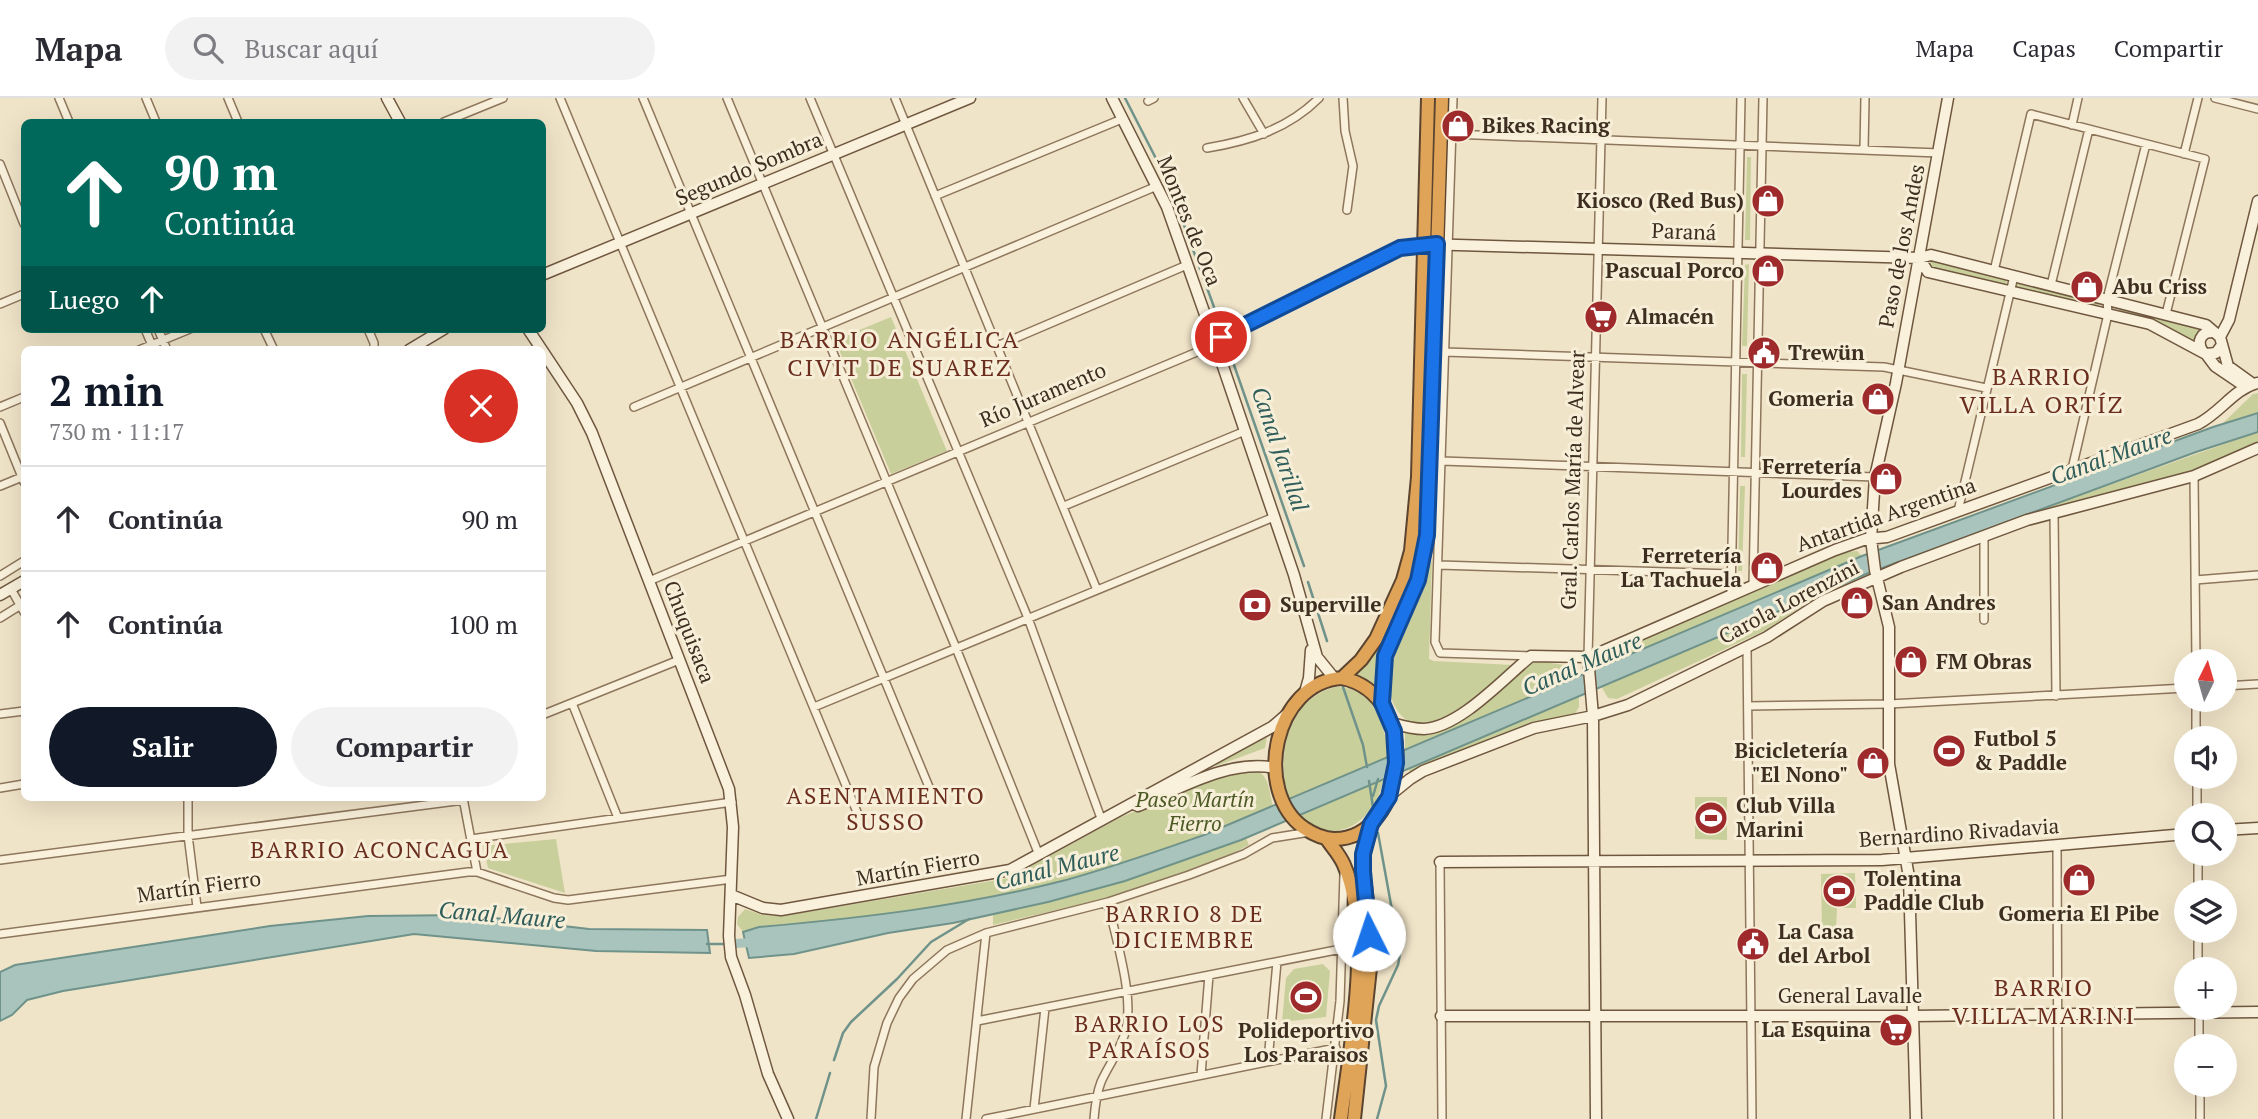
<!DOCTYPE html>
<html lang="es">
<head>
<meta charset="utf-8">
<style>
	body { margin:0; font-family:"PT Serif",serif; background:#f2f2f3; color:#2b2b33; height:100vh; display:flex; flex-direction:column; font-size:26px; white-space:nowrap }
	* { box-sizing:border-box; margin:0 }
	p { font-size:23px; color:#7c7c81 }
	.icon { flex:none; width:38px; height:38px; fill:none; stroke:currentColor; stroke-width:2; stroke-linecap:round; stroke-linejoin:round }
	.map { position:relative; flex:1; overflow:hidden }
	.side { position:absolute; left:21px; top:248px; width:525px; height:455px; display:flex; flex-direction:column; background:#fff; border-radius:10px; box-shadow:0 7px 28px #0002 }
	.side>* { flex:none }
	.hud { position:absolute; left:21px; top:21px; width:525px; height:214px; border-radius:10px; box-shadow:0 7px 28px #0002; background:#00695c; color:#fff; overflow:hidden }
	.needle { width:46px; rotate:5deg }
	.controls { position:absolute; left:2174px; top:551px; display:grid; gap:14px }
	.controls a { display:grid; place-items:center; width:63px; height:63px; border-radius:50%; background:#fff; box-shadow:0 7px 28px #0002; font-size:35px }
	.pin { position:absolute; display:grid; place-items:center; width:60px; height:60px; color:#fff; margin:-30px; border:4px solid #fff; border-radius:50%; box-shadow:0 2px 7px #0007 }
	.me { position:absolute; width:77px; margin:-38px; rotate:356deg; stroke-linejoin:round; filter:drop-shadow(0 0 5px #0008) }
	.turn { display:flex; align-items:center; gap:24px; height:147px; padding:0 28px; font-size:32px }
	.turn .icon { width:91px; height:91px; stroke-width:2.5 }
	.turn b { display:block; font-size:49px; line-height:60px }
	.then { display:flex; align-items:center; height:66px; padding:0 28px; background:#0003; gap:14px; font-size:26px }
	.round { display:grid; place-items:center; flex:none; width:74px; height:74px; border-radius:37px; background:#f2f2f3 }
	.head { display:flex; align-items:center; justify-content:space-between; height:119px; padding:0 28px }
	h1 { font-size:42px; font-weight:700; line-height:52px; color:#111827 }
	.cta { display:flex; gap:14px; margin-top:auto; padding:14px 28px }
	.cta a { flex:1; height:80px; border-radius:42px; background:#111827; color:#fff; font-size:28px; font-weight:700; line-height:80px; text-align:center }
	.cta a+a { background:#f2f2f3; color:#2b2b33 }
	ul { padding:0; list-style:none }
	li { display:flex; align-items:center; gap:21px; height:105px; padding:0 28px; border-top:2px solid #e1e1e2 }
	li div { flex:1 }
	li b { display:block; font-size:26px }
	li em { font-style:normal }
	header { display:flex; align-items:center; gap:42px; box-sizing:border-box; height:98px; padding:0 35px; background:#fff; border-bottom:2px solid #e1e1e2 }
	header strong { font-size:33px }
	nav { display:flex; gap:38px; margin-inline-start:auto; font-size:24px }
	.search { width:490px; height:63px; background:#f2f2f3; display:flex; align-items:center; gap:18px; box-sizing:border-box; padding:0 24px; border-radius:38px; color:#7c7c81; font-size:26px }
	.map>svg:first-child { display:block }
	.green { fill:#c9cf9b }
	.water { fill:#a9c4bc; stroke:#6f938a; stroke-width:2 }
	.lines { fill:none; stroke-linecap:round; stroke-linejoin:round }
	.stream { stroke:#6f938a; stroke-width:2.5 }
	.canal { stroke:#a9c4bc; stroke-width:9 }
	.street-casing { stroke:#8d765c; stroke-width:10 }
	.secondary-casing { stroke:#6f573f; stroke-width:13 }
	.highway-casing { stroke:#5b4430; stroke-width:16 }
	.street { stroke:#faf1dc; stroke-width:7 }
	.secondary { stroke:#faf1dc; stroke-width:10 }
	.highway { stroke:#e0a458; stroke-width:12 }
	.route-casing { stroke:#114b97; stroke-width:18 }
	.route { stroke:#1a73e8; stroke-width:12 }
	.labels { text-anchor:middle; stroke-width:6; stroke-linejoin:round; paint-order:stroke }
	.poi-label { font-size:21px; font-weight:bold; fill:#3d2e20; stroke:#f7eed8; text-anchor:start }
	.street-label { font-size:21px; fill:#3d2e20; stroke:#f7eed8 }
	.park-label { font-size:21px; font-style:italic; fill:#4d5a26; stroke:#f7eed8 }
	.water-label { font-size:23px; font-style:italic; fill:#2f5d5a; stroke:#f7eed8 }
	.neighbourhood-label { font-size:23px; letter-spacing:2px; fill:#6b2e1e; stroke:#f7eed8 }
	.quarter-label { font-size:24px; letter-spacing:2px; fill:#6b2e1e; stroke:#f7eed8 }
</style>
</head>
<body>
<header>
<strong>Mapa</strong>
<div class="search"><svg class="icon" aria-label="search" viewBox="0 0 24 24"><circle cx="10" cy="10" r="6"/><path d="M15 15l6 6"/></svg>Buscar aquí</div>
<nav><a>Mapa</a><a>Capas</a><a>Compartir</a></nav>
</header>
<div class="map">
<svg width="2258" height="1021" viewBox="0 0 2258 1021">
	<rect width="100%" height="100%" fill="#f0e4c8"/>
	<path class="green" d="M1747 59H1751L1750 142H1745Z
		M1931 163 2005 180 2007 185 2004 187 1931 170 1929 166Z
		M1749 166 1747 248H1742L1745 167Z
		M2019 184 2098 203 2099 206 2096 209 2017 190 2015 186Z
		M2122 209 2205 230 2198 235 2195 244 2155 223 2119 214Z
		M891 219 947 353 891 376 835 242Z
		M1742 276H1747L1745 359H1741Z
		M2258 295V315L2222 326 2253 296Z
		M2258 334V345L2187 374 2087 402 2053 411 2045 410Z
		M1740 388H1745L1742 473H1738Z
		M1857 453 1862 458 1601 569 1603 563 1610 557 1844 454Z
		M1432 462 1429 561 1434 563 1513 567C1491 585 1423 654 1397 612 1388 598 1386 577 1390 560 1392 551 1398 540 1402 531 1412 508 1422 485 1432 462Z
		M1825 493 1766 532 1617 601 1608 600 1601 588Z
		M1388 528 1392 529 1380 558 1376 587 1353 574 1375 555Z
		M1544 564 1571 568 1578 579 1405 652V634L1424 635 1436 633 1530 565Z
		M1336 589C1373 588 1388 629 1387 660L1289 701C1275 659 1288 600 1336 589Z
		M1579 597V609L1575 616 1525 627 1414 673H1409V670Z
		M1267 639 1265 650 1216 668 1214 665Z
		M1256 672C1270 678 1269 695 1273 708 1206 736 1139 762 1068 781 968 809 863 820 759 829L743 834 737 826 738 819 745 811 763 817 783 818 1009 780 1121 719 1224 677Z
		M1384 680C1381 691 1378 702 1371 711 1353 736 1320 742 1299 717Z
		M1695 699H1727V742L1695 741Z
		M1246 740 1249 747C1172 788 1076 807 993 827V817C1080 797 1163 772 1246 740Z
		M556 741 565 795 488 770 483 748Z
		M1855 775 1856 810H1837L1836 832 1822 833 1821 776Z
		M1323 866 1330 873 1326 919 1282 924 1286 880 1294 871Z"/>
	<path class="water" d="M2258 315V334L2196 354 1866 476 1241 742 1125 783 1048 804 953 825 888 835 794 856 749 860 743 834 759 829C862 820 965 808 1066 782 1113 769 1158 753 1204 737L1862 458 2213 329Z
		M468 817 589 831 707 832 710 855 596 853 414 836 63 893 27 902 12 917 0 923V874L15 867 270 828 368 818Z"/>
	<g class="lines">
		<path class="stream" d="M1125 0 1169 86 1214 209
			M1226 244 1304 468
			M1308 484 1327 543
			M1343 589 1363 647 1367 669
			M1369 683 1373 709
			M1373 698 1378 681
			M707 846H725
			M834 962 843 935 851 924 897 881 931 844 969 821
			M816 1021 830 975
			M1377 1021 1386 988 1376 922 1379 908 1398 867 1400 856 1378 735"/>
		<path class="canal" d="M729 846 757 844"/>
		<defs>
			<path id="street" d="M59 0 69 24
				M146 0 156 24
				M228 0 238 24
				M560 0 862 726
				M643 0 934 701
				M727 0 956 550 1039 757
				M810 0 1028 520 1102 723
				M895 0 1097 492
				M1243 0 1264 36
				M1343 0 1345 33 1353 68 1347 112
				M1453 0 1435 544 1440 555 1531 558
				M2215 0 2258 11
				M1148 3 1154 0
				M444 24 503 0
				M2072 27 2078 0
				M1452 36 1939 55
				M1207 50C1249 43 1288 31 1319 0
				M1864 52 1865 0
				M2184 56 2198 0
				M0 66 24 126
				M935 98 1122 21
				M1994 173 2031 16 2205 61 2166 216
				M2051 187 2089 31
				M0 206 24 196
				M145 231 154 252
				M158 231 167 252
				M264 231 274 252
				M368 231 374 245V252
				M997 248 1187 167
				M139 252 190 231
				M1445 254 1884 269 1986 290
				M0 309 24 299
				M634 309 1157 88
				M0 325 24 384
				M1442 363 1875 379
				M2072 371 2108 216 2107 201 2146 46
				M2194 378 2196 564
				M0 388 22 379
				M1064 408 1245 333
				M1958 413 2014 178
				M2054 415 2056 598
				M1439 467 1731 476
				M0 478 24 463
				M2195 482 2258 477
				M649 483 1197 254 1214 242
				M1753 488 1763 0
				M11 491 24 514
				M1731 498 1741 0
				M0 520 24 505
				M1984 522V438
				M1747 550 1752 1021
				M1588 559 1602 0
				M2224 588 2258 586
				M2196 602V640
				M572 605 618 720
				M1748 608 1889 606 2186 590
				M814 609 1274 419
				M0 616 24 613
				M542 617 679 562
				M2197 679V718
				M0 690 24 686
				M188 700V737L197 809
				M463 700 477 774
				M471 741 732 704
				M2057 747 2058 1021
				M2198 756V794
				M0 762 464 702
				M1440 764 1442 1021
				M2198 833V872
				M0 836 468 774H477L554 800 568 802 732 781
				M2199 911V948
				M977 923 1341 851
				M1268 963 1277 864
				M1201 977 1209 877
				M2200 987V1021
				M1034 1011 1045 910
				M871 1021 874 969 887 925 899 900 913 881 947 852 986 835 1108 804 1189 777 1244 756 1272 740 1310 734
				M966 1021 986 835
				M986 1021 1336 950
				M1094 1021C1095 1008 1096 997 1101 984 1109 966 1122 950 1126 931 1134 896 1115 839 1108 804
				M1326 1021 1340 903 1344 776"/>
			<path id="secondary" d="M387 0 400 24
				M1112 0 1167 109 1214 242 1294 477 1317 559 1334 580
				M1919 160 1928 174 2150 226 2206 256 2216 255 2222 247
				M542 177 970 0
				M528 231 542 252
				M2220 239 2229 222 2258 103
				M1214 242 1400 150 1424 146 1919 160 1931 157 2206 227 2220 239 2228 268 2253 286
				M409 252 444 231
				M542 252 577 305 592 335 729 691 733 729 729 838 731 859 745 897 768 976 788 1021
				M2203 254C2196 244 2201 234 2212 234
				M2206 256 2215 268 2246 289
				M0 497 24 483
				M1588 559 1593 618 1596 1021
				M1305 594 1309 580 1311 552
				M1392 625C1402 628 1413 631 1424 631 1460 629 1504 580 1531 558L1588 559 1603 553 1835 452 1866 441 1887 439 2198 326C2220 315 2234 291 2257 285
				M1389 698 1410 681 1423 673 1534 630 1593 618 1628 607 1767 539 1823 503 1901 469 2027 422 2194 378 2258 350
				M1138 708C1181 690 1228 661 1276 670
				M2224 732 2258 730
				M1440 764 1882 762 2186 736
				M731 797 763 810 781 812 1010 772 1272 629 1286 617
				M1441 918H1913L2258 914
				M1916 1021 1909 779 1889 666V529L1875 472 1871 441 1875 379 1896 285 1948 0"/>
			<path id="highway" d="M1342 580 1361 562 1376 541 1403 482 1411 453 1418 379 1428 0
				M1342 580C1424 597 1407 742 1334 741 1324 741 1313 736 1304 730 1252 693 1274 584 1342 580Z
				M1382 605 1385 558 1418 482 1428 437 1442 0
				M1326 740C1332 749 1340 757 1344 767 1373 833 1350 951 1341 1021
				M1354 1021 1370 870 1369 819 1363 773V756L1370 726"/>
		</defs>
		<use href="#street" class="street-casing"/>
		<use href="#secondary" class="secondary-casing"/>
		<use href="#highway" class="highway-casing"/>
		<use href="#street" class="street"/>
		<use href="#secondary" class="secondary"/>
		<use href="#highway" class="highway"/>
	</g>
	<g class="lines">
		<defs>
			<path id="route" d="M1221 239 1400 150 1437 146 1427 437 1418 482 1385 558 1382 605 1394 633 1396 665 1389 699 1371 726 1363 756V773L1369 837"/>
		</defs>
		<use href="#route" class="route-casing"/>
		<use href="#route" class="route"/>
	</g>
	<defs>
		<symbol id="shop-disc" viewBox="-11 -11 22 22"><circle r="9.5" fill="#9e2a2b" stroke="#f7eed8"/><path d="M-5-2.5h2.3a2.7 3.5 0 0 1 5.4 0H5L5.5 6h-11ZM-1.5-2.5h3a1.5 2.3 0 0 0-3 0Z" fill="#fff"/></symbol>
		<symbol id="supermarket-disc" viewBox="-11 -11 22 22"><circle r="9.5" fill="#9e2a2b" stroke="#f7eed8"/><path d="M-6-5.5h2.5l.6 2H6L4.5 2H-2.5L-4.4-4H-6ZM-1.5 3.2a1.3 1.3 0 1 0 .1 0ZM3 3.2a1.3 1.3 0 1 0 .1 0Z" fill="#fff"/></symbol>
		<symbol id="civic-disc" viewBox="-11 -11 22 22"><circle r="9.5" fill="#9e2a2b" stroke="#f7eed8"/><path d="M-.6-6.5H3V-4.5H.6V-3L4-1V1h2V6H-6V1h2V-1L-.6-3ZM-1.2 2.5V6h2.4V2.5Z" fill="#fff"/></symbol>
		<symbol id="bank-disc" viewBox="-11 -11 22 22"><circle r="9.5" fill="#9e2a2b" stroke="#f7eed8"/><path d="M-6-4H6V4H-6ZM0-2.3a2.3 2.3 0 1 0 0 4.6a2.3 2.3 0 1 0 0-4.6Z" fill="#fff"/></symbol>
		<symbol id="stadium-disc" viewBox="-11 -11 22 22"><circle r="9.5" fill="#9e2a2b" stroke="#f7eed8"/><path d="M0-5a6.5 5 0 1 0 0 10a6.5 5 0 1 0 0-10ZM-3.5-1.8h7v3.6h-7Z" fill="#fff"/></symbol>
	</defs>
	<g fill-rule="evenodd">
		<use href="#shop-disc" x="1439" y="9" width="38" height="38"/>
		<use href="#shop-disc" x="1749" y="84" width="38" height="38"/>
		<use href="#shop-disc" x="1749" y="154" width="38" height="38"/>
		<use href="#shop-disc" x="2068" y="170" width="38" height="38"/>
		<use href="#supermarket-disc" x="1582" y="200" width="38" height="38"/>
		<use href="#civic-disc" x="1745" y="236" width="38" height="38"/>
		<use href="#shop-disc" x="1859" y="282" width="38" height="38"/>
		<use href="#shop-disc" x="1867" y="362" width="38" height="38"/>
		<use href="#shop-disc" x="1748" y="451" width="38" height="38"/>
		<use href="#shop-disc" x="1838" y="486" width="38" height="38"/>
		<use href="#bank-disc" x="1236" y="488" width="38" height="38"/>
		<use href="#shop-disc" x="1892" y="545" width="38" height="38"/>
		<use href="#stadium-disc" x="1930" y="634" width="38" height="38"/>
		<use href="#shop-disc" x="1854" y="646" width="38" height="38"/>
		<use href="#stadium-disc" x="1692" y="701" width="38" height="38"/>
		<use href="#shop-disc" x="2060" y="763" width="38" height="38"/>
		<use href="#stadium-disc" x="1820" y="774" width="38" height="38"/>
		<use href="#civic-disc" x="1734" y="827" width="38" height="38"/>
		<use href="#stadium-disc" x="1287" y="880" width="38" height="38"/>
		<use href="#supermarket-disc" x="1877" y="913" width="38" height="38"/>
	</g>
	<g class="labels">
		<g class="poi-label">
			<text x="1482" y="35">Bikes Racing</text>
			<text x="1744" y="110" text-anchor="end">Kiosco (Red Bus)</text>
			<text x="1744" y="180" text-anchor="end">Pascual Porco</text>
			<text x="2112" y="196">Abu Criss</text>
			<text x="1626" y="226">Almacén</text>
			<text x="1788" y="262">Trewün</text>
			<text x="1854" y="308" text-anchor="end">Gomeria</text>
			<text x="1862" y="376" text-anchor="end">Ferretería<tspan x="1862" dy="24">Lourdes</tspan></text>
			<text x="1742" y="465" text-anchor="end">Ferretería<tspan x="1742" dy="24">La Tachuela</tspan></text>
			<text x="1882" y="512">San Andres</text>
			<text x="1280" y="514">Superville</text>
			<text x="1936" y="571">FM Obras</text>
			<text x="1974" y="648">Futbol 5<tspan x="1974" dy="24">&amp; Paddle</tspan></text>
			<text x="1848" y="660" text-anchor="end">Bicicletería<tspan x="1848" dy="24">"El Nono"</tspan></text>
			<text x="1736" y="715">Club Villa<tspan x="1736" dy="24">Marini</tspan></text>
			<text x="1864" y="788">Tolentina<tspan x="1864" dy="24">Paddle Club</tspan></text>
			<text x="2079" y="823" text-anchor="middle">Gomeria El Pibe</text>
			<text x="1778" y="841">La Casa<tspan x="1778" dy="24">del Arbol</tspan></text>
			<text x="1871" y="939" text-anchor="end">La Esquina</text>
			<text x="1306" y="940" text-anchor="middle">Polideportivo<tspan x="1306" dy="24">Los Paraisos</tspan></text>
		</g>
		<g class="street-label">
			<text transform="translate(749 71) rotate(-23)" y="7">Segundo Sombra</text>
			<text transform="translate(1189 123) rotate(68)" y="7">Montes de Oca</text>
			<text transform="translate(1684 134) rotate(2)" y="7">Paraná</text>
			<text transform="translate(1902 148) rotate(-79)" y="7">Paso de los Andes</text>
			<text transform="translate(1043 297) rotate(-23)" y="7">Río Juramento</text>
			<text transform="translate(1573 382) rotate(-88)" y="7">Gral. Carlos María de Alvear</text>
			<text transform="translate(1886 417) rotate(-19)" y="7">Antartida Argentina</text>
			<text transform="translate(1789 504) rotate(-28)" y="7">Carola Lorenzini</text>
			<text transform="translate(689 534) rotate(69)" y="7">Chuquisaca</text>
			<text transform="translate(1959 735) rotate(-4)" y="7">Bernardino Rivadavia</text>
			<text transform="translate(918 770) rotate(-10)" y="7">Martín Fierro</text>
			<text transform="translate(199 789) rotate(-8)" y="7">Martín Fierro</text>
			<text x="1850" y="905">General Lavalle</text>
		</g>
		<g class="park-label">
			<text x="1195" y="709">Paseo Martín<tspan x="1195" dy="24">Fierro</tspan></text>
		</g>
		<g class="water-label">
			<text transform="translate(1280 351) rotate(71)" y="8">Canal Jarillal</text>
			<text transform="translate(2111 358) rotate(-20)" y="8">Canal Maure</text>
			<text transform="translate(1582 566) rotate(-23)" y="8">Canal Maure</text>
			<text transform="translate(1057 769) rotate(-14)" y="8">Canal Maure</text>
			<text transform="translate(502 817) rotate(5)" y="8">Canal Maure</text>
		</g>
		<g class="neighbourhood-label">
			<text x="886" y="706">ASENTAMIENTO<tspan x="886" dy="26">SUSSO</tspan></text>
			<text x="380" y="760">BARRIO ACONCAGUA</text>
			<text x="1185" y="824">BARRIO 8 DE<tspan x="1185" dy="26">DICIEMBRE</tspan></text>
			<text x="1150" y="934">BARRIO LOS<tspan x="1150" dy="26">PARAÍSOS</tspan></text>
		</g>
		<g class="quarter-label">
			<text x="900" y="250">BARRIO ANGÉLICA<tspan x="900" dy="28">CIVIT DE SUAREZ</tspan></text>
			<text x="2042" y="287">BARRIO<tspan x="2042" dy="28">VILLA ORTÍZ</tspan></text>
			<text x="2044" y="898">BARRIO<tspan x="2044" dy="28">VILLA MARINI</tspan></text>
		</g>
	</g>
</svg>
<div class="controls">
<a><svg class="needle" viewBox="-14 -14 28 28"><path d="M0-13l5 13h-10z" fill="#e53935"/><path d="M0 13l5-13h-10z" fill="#7c7c81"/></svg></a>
<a><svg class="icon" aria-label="sound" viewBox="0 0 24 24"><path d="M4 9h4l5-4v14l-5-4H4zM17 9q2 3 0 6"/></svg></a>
<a><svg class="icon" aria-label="search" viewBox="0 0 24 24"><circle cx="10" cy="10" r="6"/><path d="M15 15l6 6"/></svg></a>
<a><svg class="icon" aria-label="layers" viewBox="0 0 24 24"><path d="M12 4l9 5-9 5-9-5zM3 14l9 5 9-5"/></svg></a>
<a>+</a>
<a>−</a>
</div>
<div class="pin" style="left:1221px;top:239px;background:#d93025"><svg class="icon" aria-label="arrive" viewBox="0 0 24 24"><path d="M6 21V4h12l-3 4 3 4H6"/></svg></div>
<svg class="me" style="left:1369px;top:837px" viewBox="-20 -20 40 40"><circle r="19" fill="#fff"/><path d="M0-13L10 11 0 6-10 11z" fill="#1a73e8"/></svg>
<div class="hud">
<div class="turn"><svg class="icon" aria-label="ahead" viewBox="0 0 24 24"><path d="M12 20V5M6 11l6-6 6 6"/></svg><div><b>90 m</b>Continúa</div></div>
<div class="then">Luego<svg class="icon" aria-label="ahead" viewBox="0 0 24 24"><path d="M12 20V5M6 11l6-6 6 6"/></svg></div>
</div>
<section class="side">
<div class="head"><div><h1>2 min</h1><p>730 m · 11:17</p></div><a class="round" style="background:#d93025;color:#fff"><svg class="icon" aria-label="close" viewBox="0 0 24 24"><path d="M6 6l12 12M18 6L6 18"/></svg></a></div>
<ul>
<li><svg class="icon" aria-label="ahead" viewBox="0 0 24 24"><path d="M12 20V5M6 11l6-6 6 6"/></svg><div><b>Continúa</b></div><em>90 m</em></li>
<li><svg class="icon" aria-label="ahead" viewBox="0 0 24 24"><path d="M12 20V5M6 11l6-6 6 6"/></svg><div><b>Continúa</b></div><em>100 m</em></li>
</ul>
<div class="cta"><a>Salir</a><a>Compartir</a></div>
</section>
</div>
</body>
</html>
